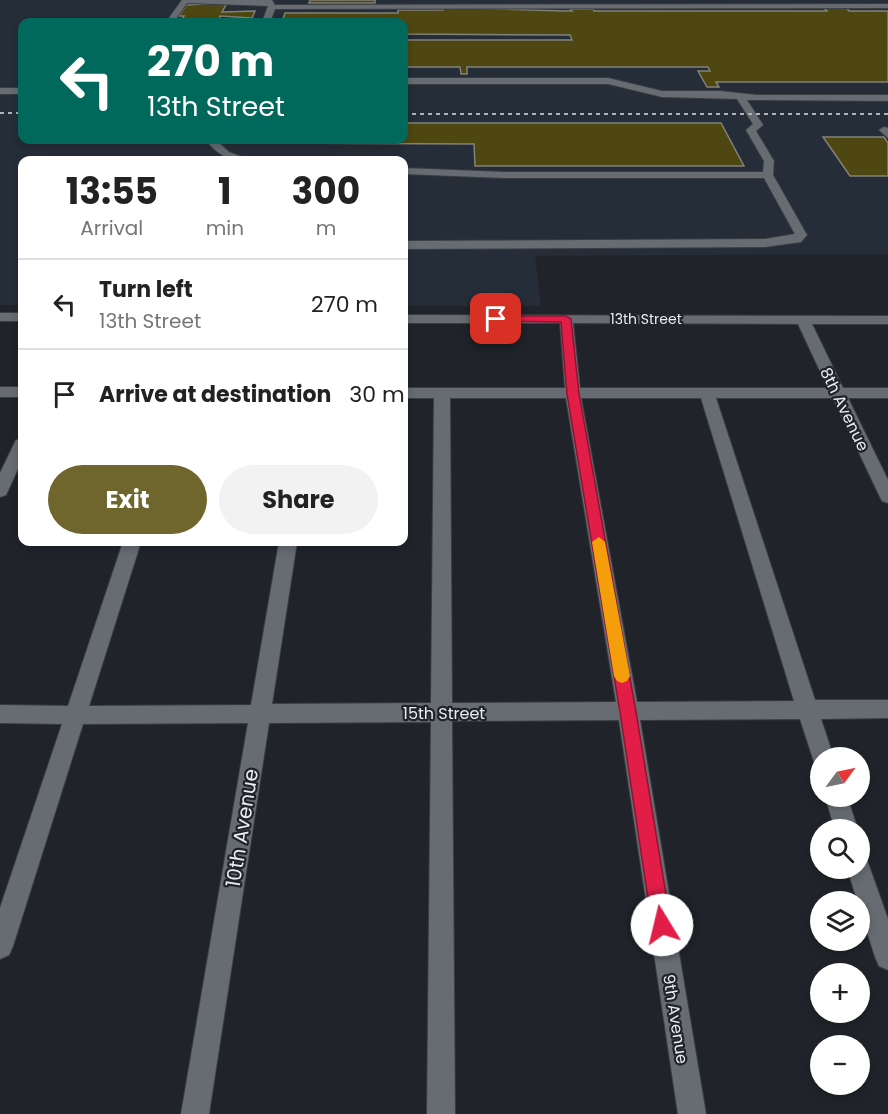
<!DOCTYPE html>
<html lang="en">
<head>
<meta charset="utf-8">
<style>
	body { margin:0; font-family:Poppins,sans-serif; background:#f2f2f2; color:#222; height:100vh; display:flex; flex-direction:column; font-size:22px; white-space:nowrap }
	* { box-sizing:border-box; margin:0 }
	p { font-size:20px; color:#767676 }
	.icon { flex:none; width:33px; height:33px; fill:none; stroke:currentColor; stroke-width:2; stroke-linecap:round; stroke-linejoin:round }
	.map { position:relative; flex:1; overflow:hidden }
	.side { position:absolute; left:18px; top:156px; width:390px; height:390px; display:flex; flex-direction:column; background:#fff; border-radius:12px; box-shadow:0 3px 9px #0003 }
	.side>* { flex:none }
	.banner { position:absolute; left:18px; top:18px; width:390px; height:126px; border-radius:12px; box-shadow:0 3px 9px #0003; background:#00695c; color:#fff; overflow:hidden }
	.needle { width:39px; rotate:57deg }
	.tools { position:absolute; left:810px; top:747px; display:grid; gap:12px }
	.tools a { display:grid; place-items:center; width:60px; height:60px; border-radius:50%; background:#fff; box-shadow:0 3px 9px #0003; font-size:30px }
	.pin { position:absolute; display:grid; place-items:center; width:51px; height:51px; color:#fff; margin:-26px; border-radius:12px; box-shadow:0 3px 9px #0006 }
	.me { position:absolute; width:66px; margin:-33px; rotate:351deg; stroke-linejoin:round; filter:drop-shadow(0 0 4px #0008) }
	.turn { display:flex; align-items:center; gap:21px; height:126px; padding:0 30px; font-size:27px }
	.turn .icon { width:78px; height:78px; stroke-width:2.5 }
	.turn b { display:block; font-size:42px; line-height:51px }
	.eta { display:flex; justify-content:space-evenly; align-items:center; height:102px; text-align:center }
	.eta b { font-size:36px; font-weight:700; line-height:42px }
	.primary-button { display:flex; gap:12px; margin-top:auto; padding:12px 30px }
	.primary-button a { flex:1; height:69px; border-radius:36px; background:#6e662c; color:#fff; font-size:24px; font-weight:700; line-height:69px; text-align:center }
	.primary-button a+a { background:#f2f2f2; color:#222 }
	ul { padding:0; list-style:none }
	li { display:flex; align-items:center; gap:18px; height:90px; padding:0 30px; border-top:2px solid #e0e0e0 }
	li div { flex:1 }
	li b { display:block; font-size:22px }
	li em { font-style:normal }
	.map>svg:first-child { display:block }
	.built { fill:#252d38; fill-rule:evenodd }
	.building { fill:#4f4711; stroke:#838279; stroke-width:1.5 }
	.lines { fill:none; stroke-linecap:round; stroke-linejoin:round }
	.minor-casing { stroke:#3a3e43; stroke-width:2 }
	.minor { fill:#676c73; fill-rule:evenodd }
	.rail { stroke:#b1b4b8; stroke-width:2; stroke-dasharray:4 4; stroke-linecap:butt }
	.route { fill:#e11d48; stroke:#92132f; stroke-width:1.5 }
	.slow { fill:#f59e0b }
	.labels { text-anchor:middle; stroke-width:4.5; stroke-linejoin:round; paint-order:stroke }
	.far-street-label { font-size:14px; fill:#e9ecf0; stroke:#20242a }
	.street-label { font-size:16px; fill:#e9ecf0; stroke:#20242a }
	.near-street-label { font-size:20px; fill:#e9ecf0; stroke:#20242a }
</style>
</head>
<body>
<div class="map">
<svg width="888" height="1114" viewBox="0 0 888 1114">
	<rect width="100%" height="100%" fill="#20242a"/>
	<path class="built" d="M0 0H888V254L535 256 541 306H404V160H22V305H0ZM22 22H404V140H22Z"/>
	<path class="building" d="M310 0H375V3H309Z
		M221 3 226 5 222 12 255 11 252 18 220 16 218 22H180L184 16H179L186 5Z
		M443 7 564 11H572L570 9H593L594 11H827L823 7H846L849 11H888V82H716L719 87H707L698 71H710L708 67H467V74H461L460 67H404V40H572L570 35 404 34V22H282L285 13H398V10H443Z
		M404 123H721L744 166H475L474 144 246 143 247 140H404Z
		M823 137H884L888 143V176H850Z"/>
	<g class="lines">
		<defs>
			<path id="minor" d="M182 0H272L275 5 888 4V8L275 9 270 22H262L268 6 187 3 174 22H166Z
				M404 78H608L662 91H720L757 95H888V101L747 100 763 125 756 131 774 161 773 175 807 235 801 242 765 247 404 249V241L765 239 795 234 764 178H504L404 174V168L504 172H763L764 161 746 130 753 124 737 99 662 97 608 84H404Z
				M0 88H22V94H0Z
				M884 127 888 128V138L879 130Z
				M206 140H216L229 152 250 160C231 162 218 156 206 140Z
				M0 313H22V321H0Z
				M404 315 888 316V324H812L843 388H888V398H848L888 480V503L882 501 880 497 833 398H716L815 700H888V718L821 719 834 758H820V767L815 765 800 719 640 720 706 1114H678L619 720 452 721 455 1114H427L431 722 269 723 209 1114H181L248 723 83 724 13 946 9 955 0 959V908L62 724 0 723V705L68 706 123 542H141L89 706 251 705 279 542H297L272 704 431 703 434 398H404V388H565L560 323H404ZM573 323 798 324 828 388H580ZM450 398H566L616 702 452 703ZM581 398H701L794 701 637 702Z
				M0 387H22V397H0Z
				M22 439V460L6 495 0 497V473L16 440Z
				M825 796H847L858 830H835Z
				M860 856 867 860 888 919V970L879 966 875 957 847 868H860Z"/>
		</defs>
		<use href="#minor" class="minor-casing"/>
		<use href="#minor" class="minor"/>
		<path class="rail" d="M0 113H22
			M404 114H888"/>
	</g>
	<path class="route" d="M496 316H566L571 319 579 394 636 712 671 925 668 931 662 934 655 931 652 925 620 712 567 394 561 322 492 321 491 319Z"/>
	<path class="slow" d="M599 537 605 542 630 676 627 681 622 683 617 681 614 676 592 542Z"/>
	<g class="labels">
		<g class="far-street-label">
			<text x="646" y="324">13th Street</text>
		</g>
		<g class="street-label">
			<text transform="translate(845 409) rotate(64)" y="6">8th Avenue</text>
			<text x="444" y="719">15th Street</text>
			<text transform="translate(676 1019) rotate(81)" y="6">9th Avenue</text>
		</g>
		<g class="near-street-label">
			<text transform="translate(242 828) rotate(-81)" y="7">10th Avenue</text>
		</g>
	</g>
</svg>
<div class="tools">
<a><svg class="needle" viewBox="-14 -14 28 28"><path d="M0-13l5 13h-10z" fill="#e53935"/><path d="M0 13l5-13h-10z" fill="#767676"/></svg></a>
<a><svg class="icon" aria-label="search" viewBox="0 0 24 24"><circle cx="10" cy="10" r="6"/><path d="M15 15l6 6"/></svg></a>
<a><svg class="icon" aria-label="layers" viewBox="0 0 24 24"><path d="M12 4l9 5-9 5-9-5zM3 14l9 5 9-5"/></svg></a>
<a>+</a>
<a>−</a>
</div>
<div class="pin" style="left:496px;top:319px;background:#d93025"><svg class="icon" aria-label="arrive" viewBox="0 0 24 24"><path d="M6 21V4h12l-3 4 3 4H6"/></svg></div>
<svg class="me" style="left:662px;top:925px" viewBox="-20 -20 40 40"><circle r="19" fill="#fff"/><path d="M0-13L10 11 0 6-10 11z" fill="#e11d48"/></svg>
<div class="banner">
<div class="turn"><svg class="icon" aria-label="left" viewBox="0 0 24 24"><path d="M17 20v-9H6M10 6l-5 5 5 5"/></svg><div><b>270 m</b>13th Street</div></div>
</div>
<section class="side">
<div class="eta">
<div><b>13:55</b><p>Arrival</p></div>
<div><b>1</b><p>min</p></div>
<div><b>300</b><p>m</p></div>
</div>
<ul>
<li><svg class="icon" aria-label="left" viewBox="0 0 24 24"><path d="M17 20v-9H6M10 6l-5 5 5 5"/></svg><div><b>Turn left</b><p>13th Street</p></div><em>270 m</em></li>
<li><svg class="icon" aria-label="arrive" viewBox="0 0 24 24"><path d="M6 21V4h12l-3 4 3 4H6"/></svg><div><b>Arrive at destination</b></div><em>30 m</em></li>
</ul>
<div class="primary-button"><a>Exit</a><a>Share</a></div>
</section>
</div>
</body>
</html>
